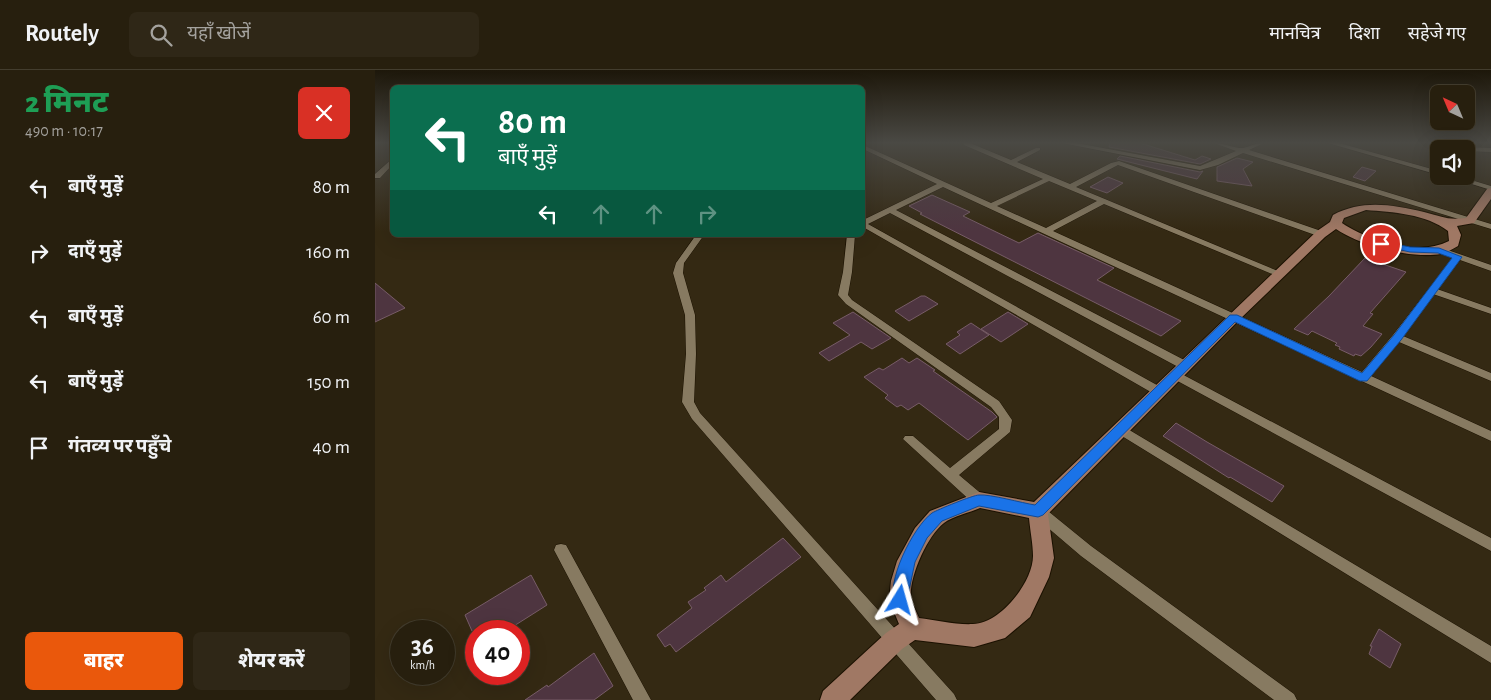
<!DOCTYPE html>
<html lang="hi">
<head>
<meta charset="utf-8">
<style>
	body { margin:0; font-family:"Alegreya Sans","Noto Sans Devanagari",sans-serif; background:#2f2717; color:#f1f3f6; height:100vh; display:flex; flex-direction:column; font-size:19px; white-space:nowrap }
	* { box-sizing:border-box; margin:0 }
	p { font-size:16px; color:#a4a29e }
	.icon { flex:none; width:28px; height:28px; fill:none; stroke:currentColor; stroke-width:2; stroke-linecap:round; stroke-linejoin:round }
	.map { position:relative; flex:1; overflow:hidden }
	.details { display:flex; flex-direction:column; background:#271f0e; width:375px }
	.details>* { flex:none }
	.banner { position:absolute; left:15px; top:15px; width:475px; height:152px; border-radius:8px; box-shadow:0 5px 20px #0002,0 0 0 1px #433d2e; background:#0b6e4f; color:#fff; overflow:hidden }
	.needle { width:32px; rotate:316deg }
	.tools { position:absolute; left:1055px; top:15px; display:grid; gap:10px }
	.tools a { display:grid; place-items:center; width:45px; height:45px; border-radius:8px; background:#271f0e; box-shadow:0 5px 20px #0002,0 0 0 1px #433d2e; font-size:25px }
	.speed { position:absolute; left:15px; top:550px; display:flex; gap:10px; font-size:25px; font-weight:700; text-align:center }
	.speed>* { display:grid; place-content:center; width:65px; height:65px; border-radius:50%; background:#271f0e; box-shadow:0 5px 20px #0002,0 0 0 1px #433d2e; line-height:1 }
	.speed small { font-size:12px; font-weight:400 }
	.speed .limit { border:8px solid #d22; background:#fff; color:#111 }
	.pin { position:absolute; display:grid; place-items:center; width:42px; height:42px; color:#fff; margin:-21px; border:2px solid #fff; border-radius:50%; box-shadow:0 1px 5px #0007 }
	.me { position:absolute; width:55px; margin:-28px; rotate:8deg; stroke-linejoin:round; filter:drop-shadow(0 0 4px #0008) }
	.turn { display:flex; align-items:center; gap:18px; height:105px; padding:0 25px; font-size:22px }
	.turn .icon { width:65px; height:65px; stroke-width:2.5 }
	.turn b { display:block; font-size:35px; line-height:42px }
	.lanes { display:flex; align-items:center; height:48px; padding:0 25px; background:#0003; justify-content:center; gap:25px; direction:ltr }
	.lanes .off { opacity:.35 }
	.round { display:grid; place-items:center; flex:none; width:52px; height:52px; border-radius:8px; background:#2f2717 }
	.head { display:flex; align-items:center; justify-content:space-between; height:85px; padding:0 25px }
	h1 { font-size:30px; font-weight:800; line-height:38px; color:#1e9e55 }
	.primary-button { display:flex; gap:10px; margin-top:auto; padding:10px 25px }
	.primary-button a { flex:1; height:58px; border-radius:8px; background:#ea580c; color:#fff; font-size:20px; font-weight:800; line-height:58px; text-align:center }
	.primary-button a+a { background:#2f2717; color:#f1f3f6 }
	ul { padding:0; list-style:none }
	li { display:flex; align-items:center; gap:15px; height:65px; padding:0 25px }
	li div { flex:1 }
	li b { display:block; font-size:19px }
	li em { font-style:normal }
	header { display:flex; align-items:center; gap:30px; box-sizing:border-box; height:70px; padding:0 25px; background:#271f0e; border-bottom:1px solid #433d2e }
	header strong { font-size:24px }
	nav { display:flex; gap:28px; margin-inline-start:auto; font-size:18px }
	.search { width:350px; height:45px; background:#2f2717; display:flex; align-items:center; gap:12px; box-sizing:border-box; padding:0 18px; border-radius:8px; color:#a4a29e; font-size:19px }
	main { display:flex; flex:1; min-height:0 }
	.map>svg:first-child { display:block }
	.building { fill:#4e3540; stroke:#775c67 }
	.lines { fill:none; stroke-linecap:round; stroke-linejoin:round }
	.street-casing { stroke:#1b1100; stroke-width:1 }
	.secondary-casing { stroke:#1b1100; stroke-width:2 }
	.street { fill:#877a61; fill-rule:evenodd }
	.secondary { fill:#a07864; fill-rule:evenodd }
	.route { fill:#1a73e8; stroke:#114b97 }
</style>
</head>
<body>
<header>
<strong>Routely</strong>
<div class="search"><svg class="icon" aria-label="search" viewBox="0 0 24 24"><circle cx="10" cy="10" r="6"/><path d="M15 15l6 6"/></svg>यहाँ खोजें</div>
<nav><a>मानचित्र</a><a>दिशा</a><a>सहेजे गए</a></nav>
</header>
<main>
<section class="details">
<div class="head"><div><h1>2 मिनट</h1><p>490 m · 10:17</p></div><a class="round" style="background:#d93025;color:#fff"><svg class="icon" aria-label="close" viewBox="0 0 24 24"><path d="M6 6l12 12M18 6L6 18"/></svg></a></div>
<ul>
<li><svg class="icon" aria-label="left" viewBox="0 0 24 24"><path d="M17 20v-9H6M10 6l-5 5 5 5"/></svg><div><b>बाएँ मुड़ें</b></div><em>80 m</em></li>
<li><svg class="icon" aria-label="right" viewBox="0 0 24 24"><path d="M7 20v-9h11M14 6l5 5-5 5"/></svg><div><b>दाएँ मुड़ें</b></div><em>160 m</em></li>
<li><svg class="icon" aria-label="left" viewBox="0 0 24 24"><path d="M17 20v-9H6M10 6l-5 5 5 5"/></svg><div><b>बाएँ मुड़ें</b></div><em>60 m</em></li>
<li><svg class="icon" aria-label="left" viewBox="0 0 24 24"><path d="M17 20v-9H6M10 6l-5 5 5 5"/></svg><div><b>बाएँ मुड़ें</b></div><em>150 m</em></li>
<li><svg class="icon" aria-label="arrive" viewBox="0 0 24 24"><path d="M6 21V4h12l-3 4 3 4H6"/></svg><div><b>गंतव्य पर पहुँचे</b></div><em>40 m</em></li>
</ul>
<div class="primary-button"><a>बाहर</a><a>शेयर करें</a></div>
</section>
<div class="map">
<svg width="1116" height="630" viewBox="0 0 1116 630">
	<rect width="100%" height="100%" fill="#342913"/>
	<path class="building" d="M735 73H765L820 90 827 86 836 89 825 94 734 77Z
		M745 86 825 102 828 101 822 109 742 89Z
		M862 88 878 92 868 99 877 116 842 111V97Z
		M987 97 1001 101 990 111 978 107Z
		M733 107 748 113 732 123 715 117Z
		M557 125 595 142 588 146 644 173 663 163 739 198 722 210 806 251 786 266 545 144 547 143 534 136Z
		M990 188 1031 202 995 243 998 244 988 256 1007 264 996 277 986 286 980 284 979 286 964 279 965 277 960 275 962 273 937 261 933 265 919 259 954 226Z
		M0 213 30 238 0 252Z
		M546 226H550L563 234 534 251 520 241Z
		M478 242 516 268 497 279 486 272 454 291 444 283 475 265 458 253Z
		M633 242 653 254 626 272 606 259Z
		M596 253 614 265 585 284 571 274 585 265 582 262Z
		M527 288 534 293 542 288 560 300 558 301 617 342 622 347 593 370 544 333 533 340 526 335 522 337 510 328 513 325 489 307 504 298 508 300Z
		M801 353 832 372 909 416 897 432 855 407 854 408 788 366Z
		M408 468 426 487 301 582 295 574 290 577 282 565 317 538 313 532 331 520 329 518 346 505 351 512Z
		M156 505 172 535 131 561H97L90 545Z
		M1004 559 1026 574 1015 598 994 584 997 576H995Z
		M219 583 238 616 219 630H150L172 615 173 617Z"/>
	<g class="lines">
		<defs>
			<path id="street" d="M588 73H595L636 90 661 78H665V80L642 92 695 114 736 93 744 91 949 162V166H943L743 95 701 117 910 204 905 207 902 206 729 134 678 161 987 302 1018 265 1078 188 1061 182V178H1067L1116 195V201L1085 190 1062 219 1116 238V244L1058 224 1028 266 1116 303V311L1024 272 996 306 1116 361V371L568 117 521 140 815 293 816 296 815 299H807L515 143 493 154 789 319 791 322 785 326 781 325 488 157V150L562 114 488 79V75L616 133 668 109 589 75ZM674 111 722 131 671 158 622 136Z
				M687 73H701L825 96 861 81 839 73C847 73 863 79 868 78 876 76 881 73 889 73L874 80 1116 154V159L868 83 843 95 825 100Z
				M953 73H964L1064 101V105Z
				M1055 73H1068L1089 77 1116 78V82L1091 81V79H1076Z
				M18 88V94L5 108H0V104Z
				M1071 106H1083L1116 116V120Z
				M321 165H329L309 193 308 203 320 245 321 284 319 332 325 343 579 624 582 630H561L317 349 307 332 311 284 310 245 298 203 301 193Z
				M472 165H480L477 202 473 225 477 230 624 331 637 350 635 362 584 405 609 426 611 430 609 434 604 436 599 434 528 369 530 366H538L575 398 624 359V347L616 337 471 234 463 225 468 202Z
				M801 301 1116 468V481L797 308 795 305Z
				M746 355 1116 576V593L742 363 740 360 742 357Z
				M663 435 668 437 716 476 919 624 922 630H899L706 486 658 445 656 441 658 437Z
				M186 474 191 475 276 630H258L179 480 181 475Z"/>
			<path id="secondary" d="M1116 118V129L1099 153 1082 156 1086 165 1083 176C1078 179 1072 182 1066 184 1036 189 986 176 961 159L950 167 864 250 673 444 679 488 674 507 655 547 630 568 599 577 540 570 527 579 475 630H445L448 621 511 563 524 554 514 530 516 511 522 491 540 458 555 441 604 422 659 432 942 161 955 152 958 145C988 129 1018 135 1049 142 1069 147 1071 150 1091 148L1112 119ZM991 140C1018 142 1051 144 1073 161L1074 171C1043 187 994 171 967 153L969 148ZM605 438 654 448C655 460 658 474 658 486 658 512 625 554 598 554 581 555 561 550 544 548 542 542 537 536 536 530 533 509 552 466 569 453 578 446 594 443 605 438Z"/>
		</defs>
		<use href="#street" class="street-casing"/>
		<use href="#secondary" class="secondary-casing"/>
		<use href="#street" class="street"/>
		<use href="#secondary" class="secondary"/>
	</g>
	<linearGradient id="sky" x2="0" y2="1"><stop stop-color="#1d170a"/><stop offset="0.45" stop-color="#4a4944"/><stop offset="1" stop-color="#4a4944" stop-opacity="0"/></linearGradient>
	<rect width="1116" height="161" fill="url(#sky)"/>
	<path class="route" d="M1006 171 1035 177 1064 178 1087 187 1026 270 992 311H985L860 252 668 445 663 447 604 436 567 451 552 468 540 492 531 535 525 538 520 535C510 513 538 457 557 443 562 440 598 425 604 425 615 424 647 433 660 435L855 245H862L987 303 1019 265 1077 188 1063 183 1035 182 1003 175V172Z"/>
</svg>
<div class="tools">
<a><svg class="needle" viewBox="-14 -14 28 28"><path d="M0-13l5 13h-10z" fill="#e53935"/><path d="M0 13l5-13h-10z" fill="#a4a29e"/></svg></a>
<a><svg class="icon" aria-label="sound" viewBox="0 0 24 24"><path d="M4 9h4l5-4v14l-5-4H4zM17 9q2 3 0 6"/></svg></a>
</div>
<div class="speed"><div>36<small>km/h</small></div><div class="limit">40</div></div>
<div class="pin" style="left:1006px;top:174px;background:#d93025"><svg class="icon" aria-label="arrive" viewBox="0 0 24 24"><path d="M6 21V4h12l-3 4 3 4H6"/></svg></div>
<svg class="me" style="left:525px;top:530px" viewBox="-20 -20 40 40"><path d="M0-17L14 15 0 8-14 15z" fill="#1a73e8" stroke="#fff" stroke-width="4"/></svg>
<div class="banner">
<div class="turn"><svg class="icon" aria-label="left" viewBox="0 0 24 24"><path d="M17 20v-9H6M10 6l-5 5 5 5"/></svg><div><b>80 m</b>बाएँ मुड़ें</div></div>
<div class="lanes"><svg class="icon" aria-label="left" viewBox="0 0 24 24"><path d="M17 20v-9H6M10 6l-5 5 5 5"/></svg><svg class="icon off" aria-label="ahead" viewBox="0 0 24 24"><path d="M12 20V5M6 11l6-6 6 6"/></svg><svg class="icon off" aria-label="ahead" viewBox="0 0 24 24"><path d="M12 20V5M6 11l6-6 6 6"/></svg><svg class="icon off" aria-label="right" viewBox="0 0 24 24"><path d="M7 20v-9h11M14 6l5 5-5 5"/></svg></div>
</div>
</div>
</main>
</body>
</html>
